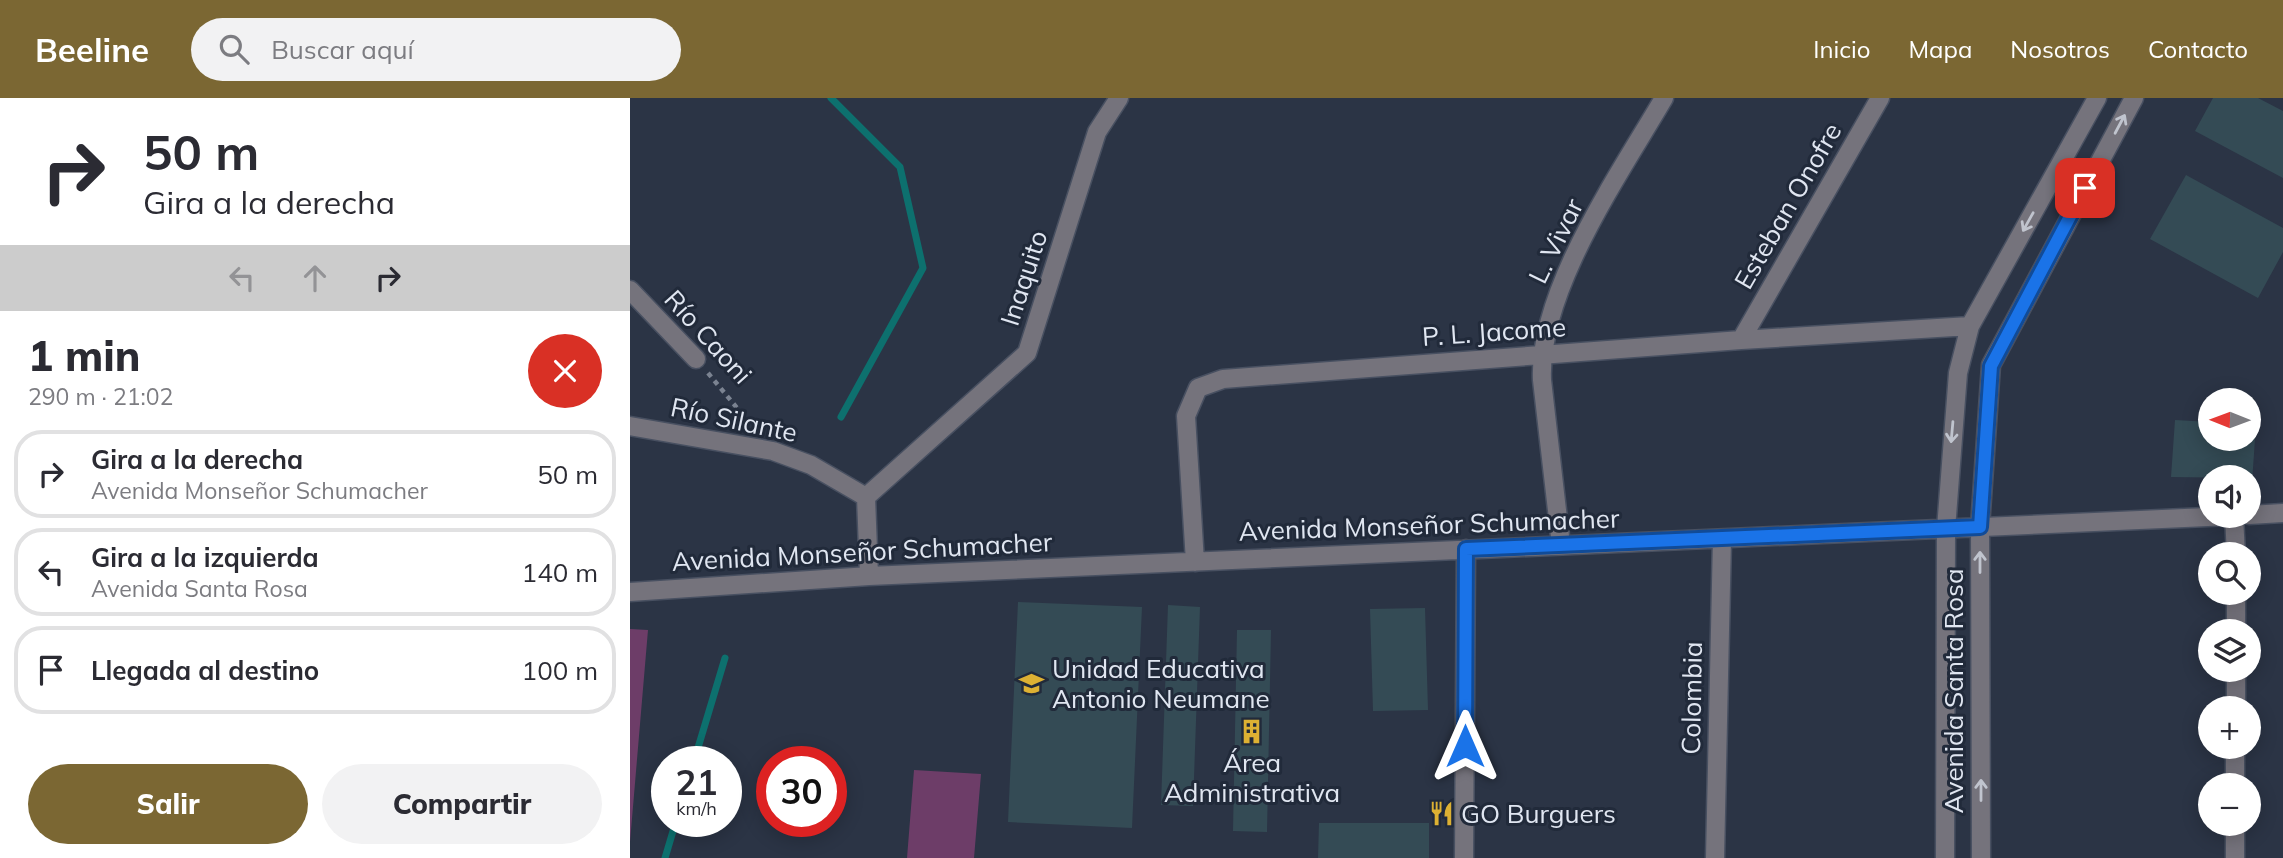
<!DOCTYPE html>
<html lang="es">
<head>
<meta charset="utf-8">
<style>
	body { margin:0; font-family:Mulish,sans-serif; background:#f2f2f3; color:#2b2b33; height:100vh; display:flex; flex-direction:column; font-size:26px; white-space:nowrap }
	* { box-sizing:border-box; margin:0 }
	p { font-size:23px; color:#7c7c81 }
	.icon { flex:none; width:38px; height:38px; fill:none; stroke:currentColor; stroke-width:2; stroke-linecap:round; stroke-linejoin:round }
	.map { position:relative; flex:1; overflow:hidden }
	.drawer { display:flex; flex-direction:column; background:#fff; width:630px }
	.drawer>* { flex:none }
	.banner { background:#fff; color:#2b2b33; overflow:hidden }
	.needle { width:46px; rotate:271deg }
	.controls { position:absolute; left:1568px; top:290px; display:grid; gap:14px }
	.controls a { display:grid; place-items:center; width:63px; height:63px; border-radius:50%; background:#fff; box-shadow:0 4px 18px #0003; font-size:35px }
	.speed { position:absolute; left:21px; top:648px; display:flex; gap:14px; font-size:35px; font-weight:700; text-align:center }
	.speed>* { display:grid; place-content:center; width:91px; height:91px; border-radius:50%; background:#fff; box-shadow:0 4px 18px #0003; line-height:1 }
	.speed small { font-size:18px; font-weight:400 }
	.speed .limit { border:10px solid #d22; background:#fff; color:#111 }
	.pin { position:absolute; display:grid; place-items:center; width:60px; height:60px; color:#fff; margin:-30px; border-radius:14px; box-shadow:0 4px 10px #0006 }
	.me { position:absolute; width:77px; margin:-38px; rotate:0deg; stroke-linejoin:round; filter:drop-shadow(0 0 5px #0008) }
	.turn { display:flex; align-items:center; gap:24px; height:147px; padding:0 28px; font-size:32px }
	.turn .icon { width:91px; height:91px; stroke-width:2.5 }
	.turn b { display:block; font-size:49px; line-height:60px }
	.lanes { display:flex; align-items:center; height:66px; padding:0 28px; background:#0003; justify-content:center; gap:35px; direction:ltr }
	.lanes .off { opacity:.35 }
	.round { display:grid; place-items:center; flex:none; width:74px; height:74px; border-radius:37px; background:#f2f2f3 }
	.headline { display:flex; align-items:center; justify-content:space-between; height:119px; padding:0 28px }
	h1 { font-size:42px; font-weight:800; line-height:52px }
	.cta { display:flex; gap:14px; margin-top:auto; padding:14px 28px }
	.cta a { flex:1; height:80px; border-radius:42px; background:#7b6733; color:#fff; font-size:28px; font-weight:800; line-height:80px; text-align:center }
	.cta a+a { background:#f2f2f3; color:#2b2b33 }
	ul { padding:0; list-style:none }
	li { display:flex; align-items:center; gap:21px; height:88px; margin:0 14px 10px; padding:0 14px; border:4px solid #e1e1e2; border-radius:28px }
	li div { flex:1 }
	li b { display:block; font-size:26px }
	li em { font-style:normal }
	header { display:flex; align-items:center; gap:42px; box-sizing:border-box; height:98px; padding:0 35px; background:#7b6733; color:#fff }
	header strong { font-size:33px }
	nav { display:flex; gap:38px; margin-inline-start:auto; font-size:24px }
	.search { width:490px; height:63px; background:#f2f2f3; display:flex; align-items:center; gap:18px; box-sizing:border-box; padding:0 24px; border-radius:38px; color:#7c7c81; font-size:26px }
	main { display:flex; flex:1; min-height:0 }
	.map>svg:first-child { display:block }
	.green { fill:#6d3d68 }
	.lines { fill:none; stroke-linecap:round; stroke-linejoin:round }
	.stream { stroke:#0d706e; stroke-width:7 }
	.building { fill:#344b55 }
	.minor-casing { stroke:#485061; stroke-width:21 }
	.path { stroke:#7b8391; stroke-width:4.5; stroke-dasharray:5 5; stroke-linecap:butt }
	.minor { stroke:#75737c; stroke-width:18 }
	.oneway { stroke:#c0c4ce }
	.route-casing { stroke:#114b97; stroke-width:18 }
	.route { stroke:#1a73e8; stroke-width:12 }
	.labels { text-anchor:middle; stroke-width:6; stroke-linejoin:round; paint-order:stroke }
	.street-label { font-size:26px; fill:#e0e6f1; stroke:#212a3a }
	.poi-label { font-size:26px; fill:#e0e6f1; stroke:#212a3a; text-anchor:start }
</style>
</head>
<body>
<header>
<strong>Beeline</strong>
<div class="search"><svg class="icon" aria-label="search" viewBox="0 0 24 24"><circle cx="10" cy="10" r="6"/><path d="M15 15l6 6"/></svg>Buscar aquí</div>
<nav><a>Inicio</a><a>Mapa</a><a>Nosotros</a><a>Contacto</a></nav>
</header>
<main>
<section class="drawer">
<div class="banner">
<div class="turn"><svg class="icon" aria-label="right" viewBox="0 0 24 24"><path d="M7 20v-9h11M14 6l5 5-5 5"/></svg><div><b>50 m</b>Gira a la derecha</div></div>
<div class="lanes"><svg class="icon off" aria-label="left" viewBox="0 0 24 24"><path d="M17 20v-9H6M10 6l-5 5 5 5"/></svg><svg class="icon off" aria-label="ahead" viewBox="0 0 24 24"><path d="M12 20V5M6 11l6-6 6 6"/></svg><svg class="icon" aria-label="right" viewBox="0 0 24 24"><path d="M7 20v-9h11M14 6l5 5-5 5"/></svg></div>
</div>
<div class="headline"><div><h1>1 min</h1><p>290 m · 21:02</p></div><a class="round" style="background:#d93025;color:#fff"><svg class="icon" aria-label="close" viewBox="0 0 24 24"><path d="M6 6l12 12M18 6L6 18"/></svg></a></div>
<ul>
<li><svg class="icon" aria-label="right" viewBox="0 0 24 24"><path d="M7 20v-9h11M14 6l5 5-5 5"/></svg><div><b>Gira a la derecha</b><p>Avenida Monseñor Schumacher</p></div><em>50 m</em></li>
<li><svg class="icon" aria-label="left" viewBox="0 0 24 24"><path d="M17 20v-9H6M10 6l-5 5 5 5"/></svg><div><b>Gira a la izquierda</b><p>Avenida Santa Rosa</p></div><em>140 m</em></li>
<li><svg class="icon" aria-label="arrive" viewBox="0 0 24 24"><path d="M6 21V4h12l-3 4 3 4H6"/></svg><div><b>Llegada al destino</b></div><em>100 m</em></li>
</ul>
<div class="cta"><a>Salir</a><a>Compartir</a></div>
</section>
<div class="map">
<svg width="1653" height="760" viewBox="0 0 1653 760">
	<rect width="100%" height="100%" fill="#2b3445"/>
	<path class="green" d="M0 531 18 532 0 744Z
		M284 672 351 676 344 760H277Z"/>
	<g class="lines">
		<path class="stream" d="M201 0 270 69 293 170 211 319
			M64 663 95 560
			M35 760 46 723"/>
	</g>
	<path class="building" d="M1583 0H1628L1653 13V80L1565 33Z
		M1556 77 1653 130V154L1628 200 1520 141Z
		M1545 322 1580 324V341H1619V326L1626 327 1622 384H1619V380L1541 379Z
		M388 504 512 509 502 730 378 724Z
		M538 507 570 509 563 708 531 707Z
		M795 510 798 612 743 613 740 511Z
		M607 532H641L637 734 603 733Z
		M689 725H799V760H688Z"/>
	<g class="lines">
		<defs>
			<path id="minor" d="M0 192 66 261
				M1111 242 1250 0
				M0 328 143 353 181 367 236 399 239 478
				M236 399 397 255 467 34 489 0
				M1619 417 1653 415
				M1604 418 1606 457
				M931 447 912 282C908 193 989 77 1034 0
				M565 464 556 318 568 290 593 281 1111 242 1340 228
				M0 494 239 478 1600 418
				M1606 534V495
				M1606 611V572
				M1605 688V649
				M834 760 836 451
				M1085 760 1092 441
				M1315 760 1316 431 1328 275 1340 228 1467 0
				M1351 760 1350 429 1361 267 1504 0
				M1605 760V726"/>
		</defs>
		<use href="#minor" class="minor-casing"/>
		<path class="path" d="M78 275 122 328"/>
		<use href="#minor" class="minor"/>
	</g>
	<defs><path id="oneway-shaft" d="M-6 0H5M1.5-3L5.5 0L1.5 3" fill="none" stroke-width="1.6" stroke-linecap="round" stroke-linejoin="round" transform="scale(1.75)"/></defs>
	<g class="oneway">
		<use href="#oneway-shaft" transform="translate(1490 26) rotate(-62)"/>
		<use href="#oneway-shaft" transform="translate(1398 124) rotate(119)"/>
		<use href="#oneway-shaft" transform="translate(1322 334) rotate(95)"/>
		<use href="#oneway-shaft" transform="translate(1350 464) rotate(-90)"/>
		<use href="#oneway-shaft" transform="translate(1351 692) rotate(-90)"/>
	</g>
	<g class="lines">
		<defs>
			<path id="route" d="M835 648 836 451 1350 429 1361 268 1455 90"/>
		</defs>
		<use href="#route" class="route-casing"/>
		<use href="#route" class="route"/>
	</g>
	<defs>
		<symbol id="university-bare" viewBox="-9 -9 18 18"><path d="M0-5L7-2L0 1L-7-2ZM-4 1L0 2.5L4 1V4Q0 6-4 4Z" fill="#ddb133" stroke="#212a3a" stroke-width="2.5" paint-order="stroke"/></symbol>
		<symbol id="building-bare" viewBox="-9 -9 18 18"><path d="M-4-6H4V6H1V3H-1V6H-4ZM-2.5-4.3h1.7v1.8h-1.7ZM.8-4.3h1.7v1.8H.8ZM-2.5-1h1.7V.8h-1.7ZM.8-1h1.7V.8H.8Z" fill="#ddb133" stroke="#212a3a" stroke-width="2.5" paint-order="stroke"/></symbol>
		<symbol id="restaurant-bare" viewBox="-9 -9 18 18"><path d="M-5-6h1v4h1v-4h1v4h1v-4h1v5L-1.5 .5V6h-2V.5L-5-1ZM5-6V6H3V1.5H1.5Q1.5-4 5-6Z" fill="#ddb133" stroke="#212a3a" stroke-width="2.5" paint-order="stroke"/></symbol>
	</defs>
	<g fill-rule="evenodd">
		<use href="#university-bare" x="384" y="568" width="35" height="35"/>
		<use href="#building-bare" x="604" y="616" width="35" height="35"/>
		<use href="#restaurant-bare" x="794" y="698" width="35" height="35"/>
	</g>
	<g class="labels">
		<g class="street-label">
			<text transform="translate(1158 108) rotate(-60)" y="9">Esteban Onofre</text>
			<text transform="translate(926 143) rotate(-64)" y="9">L. Vivar</text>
			<text transform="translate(394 180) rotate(-72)" y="9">Inaquito</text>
			<text transform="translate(864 234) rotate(-4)" y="9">P. L. Jacome</text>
			<text transform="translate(78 239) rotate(48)" y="9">Río Caoni</text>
			<text transform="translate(104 322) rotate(12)" y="9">Río Silante</text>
			<text transform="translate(799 427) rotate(-2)" y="9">Avenida Monseñor Schumacher</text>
			<text transform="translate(232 454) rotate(-3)" y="9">Avenida Monseñor Schumacher</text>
			<text transform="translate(1324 593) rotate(-90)" y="9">Avenida Santa Rosa</text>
			<text transform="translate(1062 600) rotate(-89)" y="9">Colombia</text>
		</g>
		<g class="poi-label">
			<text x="422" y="580">Unidad Educativa<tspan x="422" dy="30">Antonio Neumane</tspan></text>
			<text x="622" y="674" text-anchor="middle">Área<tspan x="622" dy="30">Administrativa</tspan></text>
			<text x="831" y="725">GO Burguers</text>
		</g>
	</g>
</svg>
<div class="controls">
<a><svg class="needle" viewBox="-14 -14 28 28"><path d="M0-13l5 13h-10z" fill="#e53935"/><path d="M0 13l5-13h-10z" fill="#7c7c81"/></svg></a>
<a><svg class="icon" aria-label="sound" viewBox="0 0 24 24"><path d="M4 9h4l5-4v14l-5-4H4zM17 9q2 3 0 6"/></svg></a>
<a><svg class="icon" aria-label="search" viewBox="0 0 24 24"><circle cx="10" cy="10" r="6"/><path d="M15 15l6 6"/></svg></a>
<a><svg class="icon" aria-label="layers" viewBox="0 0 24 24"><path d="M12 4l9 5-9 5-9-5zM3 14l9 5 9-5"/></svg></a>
<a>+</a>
<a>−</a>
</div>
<div class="speed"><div>21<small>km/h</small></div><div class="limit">30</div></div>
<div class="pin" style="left:1455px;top:90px;background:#d93025"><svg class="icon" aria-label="arrive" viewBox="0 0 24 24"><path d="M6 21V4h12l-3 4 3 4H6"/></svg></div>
<svg class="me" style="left:835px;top:648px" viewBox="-20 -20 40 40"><path d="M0-17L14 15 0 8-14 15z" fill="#1a73e8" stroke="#fff" stroke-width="4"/></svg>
</div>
</main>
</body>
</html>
